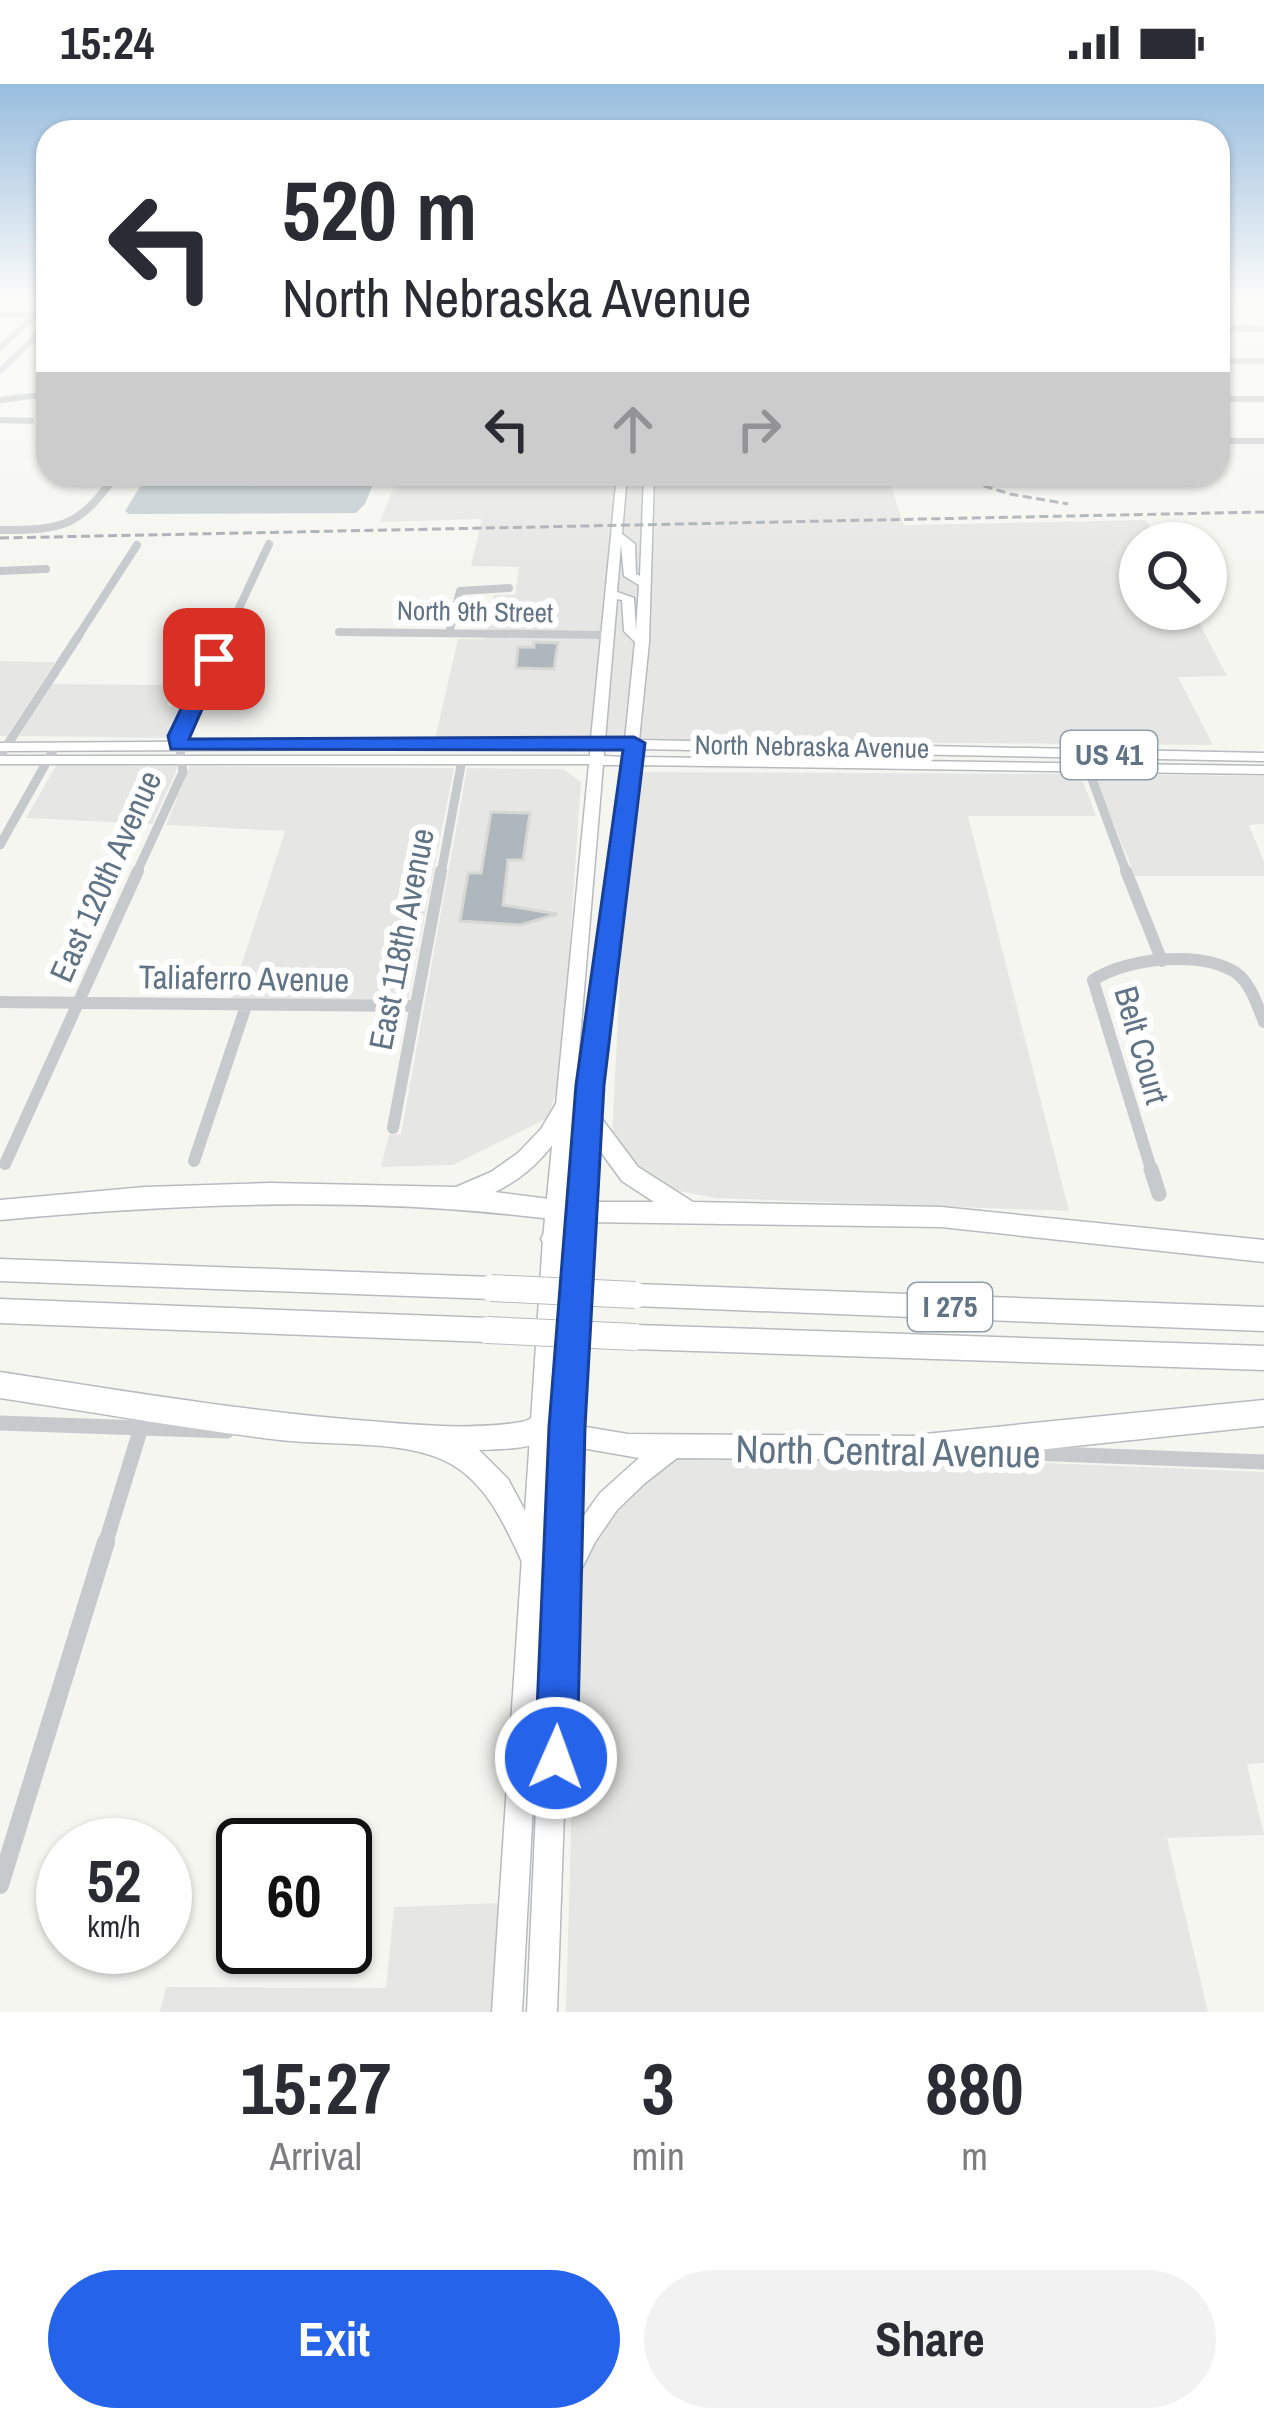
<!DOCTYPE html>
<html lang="en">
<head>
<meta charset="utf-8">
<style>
	body { margin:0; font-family:"Archivo Narrow",sans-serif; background:#f2f2f3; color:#2b2b33; height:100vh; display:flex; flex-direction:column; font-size:45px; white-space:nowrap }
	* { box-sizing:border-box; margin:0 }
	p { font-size:39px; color:#7c7c81 }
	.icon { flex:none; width:66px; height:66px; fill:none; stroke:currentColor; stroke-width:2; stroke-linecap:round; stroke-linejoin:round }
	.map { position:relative; height:1928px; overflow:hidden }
	.panel { display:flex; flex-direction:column; background:#fff; flex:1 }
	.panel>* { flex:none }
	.banner { position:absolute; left:36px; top:36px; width:1194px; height:366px; border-radius:36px; box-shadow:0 3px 9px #0004; background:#fff; color:#2b2b33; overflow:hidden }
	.buttons { position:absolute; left:1119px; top:438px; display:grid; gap:24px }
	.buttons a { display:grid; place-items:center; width:108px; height:108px; border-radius:50%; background:#fff; box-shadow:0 3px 9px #0004; font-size:60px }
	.speed { position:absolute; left:36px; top:1734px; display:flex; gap:24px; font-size:60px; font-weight:700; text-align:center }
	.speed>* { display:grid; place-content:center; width:156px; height:156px; border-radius:50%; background:#fff; box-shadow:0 3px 9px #0004; line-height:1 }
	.speed small { font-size:30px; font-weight:400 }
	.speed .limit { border:6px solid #111; border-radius:18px; background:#fff; color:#111 }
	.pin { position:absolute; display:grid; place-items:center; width:102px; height:102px; color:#fff; margin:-51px; border-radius:24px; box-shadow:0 6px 18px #0006 }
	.me { position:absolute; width:132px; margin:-66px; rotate:2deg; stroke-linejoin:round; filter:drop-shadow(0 0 9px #0008) }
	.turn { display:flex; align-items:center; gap:42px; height:252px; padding:0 48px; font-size:54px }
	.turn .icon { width:156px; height:156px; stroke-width:2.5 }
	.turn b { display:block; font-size:84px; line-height:102px }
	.lanes { display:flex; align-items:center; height:114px; padding:0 48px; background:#0003; justify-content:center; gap:60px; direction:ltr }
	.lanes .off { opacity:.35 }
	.eta { display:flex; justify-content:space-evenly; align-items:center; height:204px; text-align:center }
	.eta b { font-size:72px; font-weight:700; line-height:84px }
	.button { display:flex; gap:24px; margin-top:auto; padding:24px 48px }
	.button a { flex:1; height:138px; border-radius:72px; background:#2563eb; color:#fff; font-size:48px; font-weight:700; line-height:138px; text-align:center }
	.button a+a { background:#f2f2f3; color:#2b2b33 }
	.status { display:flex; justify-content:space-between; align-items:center; height:84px; padding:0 60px; background:#fff; direction:ltr }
	.status svg { height:33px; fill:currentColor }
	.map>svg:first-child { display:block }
	.built { fill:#e6e7e5 }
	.water { fill:#c0cbd0 }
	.building { fill:#aeb7bd; stroke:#d7d7d4; stroke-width:3 }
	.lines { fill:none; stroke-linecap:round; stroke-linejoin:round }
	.primary-casing { stroke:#b7bbbf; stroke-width:3 }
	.motorway-casing { stroke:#b8bbbe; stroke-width:3 }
	.minor-far5 { stroke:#c7cacd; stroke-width:6 }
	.minor-far4 { stroke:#c7cacd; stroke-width:8 }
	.minor-far3 { stroke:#c7cacd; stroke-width:9 }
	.minor-far2 { stroke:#c7cacd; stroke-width:12 }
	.minor-far1 { stroke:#c7cacd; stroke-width:15 }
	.minor { stroke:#c7cacd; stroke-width:18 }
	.primary { fill:#fff; fill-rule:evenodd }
	.motorway { fill:#fff; fill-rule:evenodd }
	.rail { stroke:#a4aab0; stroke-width:3; stroke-dasharray:9 4.5; stroke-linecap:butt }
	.motorway-bridge-casing { stroke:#b8bbbe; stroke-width:28; stroke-linecap:butt }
	.motorway-bridge { stroke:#fff; stroke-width:26 }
	.route { fill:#2563eb; stroke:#184099; stroke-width:3 }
	.labels { text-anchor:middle; stroke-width:12; stroke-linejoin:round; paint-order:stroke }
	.far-street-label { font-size:27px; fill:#617486; stroke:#fff }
	.shield { fill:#fff; stroke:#909eaa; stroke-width:3 }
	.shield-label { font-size:30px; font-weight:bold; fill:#617486 }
	.street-label { font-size:33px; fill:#617486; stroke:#fff }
	.near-street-label { font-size:39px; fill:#617486; stroke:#fff }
</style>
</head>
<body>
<div class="status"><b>15:24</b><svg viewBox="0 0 49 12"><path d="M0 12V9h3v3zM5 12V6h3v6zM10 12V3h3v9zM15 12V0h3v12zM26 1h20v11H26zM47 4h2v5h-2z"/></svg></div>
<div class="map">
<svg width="1264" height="1928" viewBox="0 0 1264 1928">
	<rect width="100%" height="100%" fill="#f6f6f1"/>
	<path class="built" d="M399 390H887L904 441 1146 436 1158 459H1140V525H1192L1227 592 1178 593 1213 661 435 655 458 555H485L494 511H515L519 483 471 482 482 435 380 438Z
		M0 577 55 578 7 652H0Z
		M53 600 177 601 167 622 186 623 172 654 19 652Z
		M57 680 177 682 176 688 152 740 26 734Z
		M190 682 454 684 408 917 230 916 285 747 166 741Z
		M467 684 563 685 581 698 561 991 548 1034 453 1081 381 1083 389 1051 401 1050Z
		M638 688 1080 690 1096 732H968L1069 1127 715 1114 664 1104 647 1094 612 1056 624 808Z
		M1093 690 1264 692V740L1249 741 1264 778V792H1135Z
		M676 1373 927 1374 1264 1388V1679L1247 1680 1264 1751 1167 1754 1208 1928H566L578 1491 590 1460 617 1420Z
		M500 1819 493 1928H160L166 1903 386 1904 394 1823Z"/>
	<path class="water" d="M148 390H377L365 420 356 429 129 430 125 427Z"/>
	<path class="building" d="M534 558 558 559 554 585 516 584 518 563H534Z
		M491 728 530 729 523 776H508L503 821 557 830 521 841 460 837 468 789H481Z"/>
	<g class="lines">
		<defs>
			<path id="primary" d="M617 390H627L622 450 635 460 636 490 640 492 644 390H654L649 558 639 656 1264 669V677L638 665 637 673 1264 682V690L636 681 599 1004 577 1335 586 1343 628 1350 925 1352 933 1356 937 1364 933 1372 925 1376 677 1374 645 1399 617 1426 595 1458 576 1496 572 1498 557 1928H527L553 1344 522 1928H492L543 1155 589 680H0V672H590V664L0 667V659L591 655ZM621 460 624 492 639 501 636 546 634 514 617 508ZM617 515 622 516 624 547 635 558 625 656H605ZM604 664H624L623 673 604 672ZM603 681H622L581 1004 554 1327 563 1155ZM576 1363 639 1374 600 1409 573 1447Z"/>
			<path id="motorway" d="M568 1010 576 1013 579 1019C558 1058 535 1089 495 1108L557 1116 571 1122 581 1118H654L622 1097 580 1039 577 1033 580 1027H596L638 1083 693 1118 941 1123 1264 1156V1178L941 1143 585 1138 591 1160 588 1167 579 1171 570 1167 565 1154 561 1162 553 1166 545 1162 541 1155 551 1135C367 1112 184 1119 0 1136V1116L145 1103 271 1099 456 1103 491 1088 518 1069 541 1045 560 1013Z
				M0 1175 491 1193 500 1196 503 1204 500 1212 491 1215 0 1197Z
				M635 1200 1264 1223V1247L635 1222 626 1219 623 1211 626 1203Z
				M0 1215 487 1234 496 1238 500 1246 496 1254 487 1258 0 1239Z
				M635 1241 1264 1262V1286L635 1265 626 1261 622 1253 626 1245Z
				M0 1288C118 1306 237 1326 356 1336 409 1340 468 1347 521 1338 544 1334 549 1306 569 1298L578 1302 582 1311C559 1365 531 1364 479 1366L508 1395 544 1462 548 1472 544 1482 534 1486 524 1482C506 1444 489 1402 451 1380 408 1355 331 1362 280 1356 187 1345 93 1328 0 1314Z
				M1264 1316V1342L925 1378 915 1374 911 1364 915 1354 925 1350Z"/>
		</defs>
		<use href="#primary" class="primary-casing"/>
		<use href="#motorway" class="motorway-casing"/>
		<path class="minor-far5" d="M0 231H35
			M1218 244 1264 245
			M0 264 48 219
			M1218 277H1264
			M0 287 38 250 48 247
			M1218 315H1264
			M0 316 48 310
			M0 336 31 337
			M1218 357H1264"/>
		<path class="minor-far4" d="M41 374H48
			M1012 390H1103
			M0 446C65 446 78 443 117 390
			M0 487 46 485
			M339 548 610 551
			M449 549 460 507 509 504
			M77 554 137 461
			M225 554 269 460"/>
		<path class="minor-far3" d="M600 551H610
			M1083 671 1127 790
			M0 672 79 551
			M0 761 55 663
			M136 790 183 688 178 652 226 551
			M441 790 462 676"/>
		<path class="minor-far2" d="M1126 787 1162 877
			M0 918 415 922
			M393 1044 441 787
			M194 1077 246 922
			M5 1080 138 787
			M1152 1088 1093 896C1127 874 1199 866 1235 888 1251 899 1257 921 1264 938"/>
		<path class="minor-far1" d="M1151 1085 1159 1110
			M0 1339 227 1347
			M1004 1368 1264 1378
			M105 1461 140 1347"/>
		<path class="minor" d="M0 1801 106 1458"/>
		<use href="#primary" class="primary"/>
		<use href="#motorway" class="motorway"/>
		<path class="rail" d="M945 390 1010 410 1068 420
			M0 454 1264 428"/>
		<defs>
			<path id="motorway-bridge" d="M491 1204 635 1211
				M487 1246 635 1253"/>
		</defs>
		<use href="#motorway-bridge" class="motorway-bridge-casing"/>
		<use href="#motorway-bridge" class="motorway-bridge"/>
	</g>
	<linearGradient id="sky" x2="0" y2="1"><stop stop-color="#98bdde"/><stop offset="0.44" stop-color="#fbfbf9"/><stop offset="1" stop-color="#fbfbf9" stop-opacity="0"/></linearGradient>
	<rect width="1264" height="484" fill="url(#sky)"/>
	<path class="route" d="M214 569 224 575 189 655 634 653 645 659 604 1001 585 1343 577 1674 570 1689 556 1695 541 1689 535 1674 549 1343 576 1001 623 666 171 665 168 652 205 575Z"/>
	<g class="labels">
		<g class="far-street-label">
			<text transform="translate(475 528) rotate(1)" y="9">North 9th Street</text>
			<text transform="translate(812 663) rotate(1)" y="9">North Nebraska Avenue</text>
		</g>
		<g class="shield">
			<rect x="1061" y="647" width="96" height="48" rx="9"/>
			<rect x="908" y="1199" width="84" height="48" rx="9"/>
		</g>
		<g class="shield-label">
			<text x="1109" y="681">US 41</text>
			<text x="950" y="1233">I 275</text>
		</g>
		<g class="street-label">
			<text transform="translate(105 792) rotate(-66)" y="12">East 120th Avenue</text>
			<text transform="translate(401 855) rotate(-79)" y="12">East 118th Avenue</text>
			<text transform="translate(244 894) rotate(1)" y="12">Taliaferro Avenue</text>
			<text transform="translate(1142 961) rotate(74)" y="12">Belt Court</text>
		</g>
		<g class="near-street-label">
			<text transform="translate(888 1367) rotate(1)" y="14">North Central Avenue</text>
		</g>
	</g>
</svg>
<div class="buttons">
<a><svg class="icon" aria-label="search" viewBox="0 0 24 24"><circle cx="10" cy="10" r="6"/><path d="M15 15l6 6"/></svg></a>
</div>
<div class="speed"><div>52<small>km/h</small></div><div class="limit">60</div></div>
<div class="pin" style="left:214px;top:575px;background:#d93025"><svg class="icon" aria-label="arrive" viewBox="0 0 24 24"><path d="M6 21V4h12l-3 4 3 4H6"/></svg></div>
<svg class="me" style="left:556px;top:1674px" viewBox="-20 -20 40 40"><circle r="17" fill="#2563eb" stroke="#fff" stroke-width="3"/><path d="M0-11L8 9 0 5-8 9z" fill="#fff"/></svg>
<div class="banner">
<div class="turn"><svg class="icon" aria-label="left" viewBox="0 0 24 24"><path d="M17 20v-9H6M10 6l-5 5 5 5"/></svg><div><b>520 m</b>North Nebraska Avenue</div></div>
<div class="lanes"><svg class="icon" aria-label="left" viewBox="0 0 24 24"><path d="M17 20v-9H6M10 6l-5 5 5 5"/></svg><svg class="icon off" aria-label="ahead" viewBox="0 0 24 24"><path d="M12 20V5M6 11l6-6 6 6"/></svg><svg class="icon off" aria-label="right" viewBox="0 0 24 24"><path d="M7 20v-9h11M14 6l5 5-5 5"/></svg></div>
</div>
</div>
<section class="panel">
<div class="eta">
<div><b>15:27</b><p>Arrival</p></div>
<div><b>3</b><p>min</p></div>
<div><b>880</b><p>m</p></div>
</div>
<div class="button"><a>Exit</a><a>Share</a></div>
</section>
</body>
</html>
